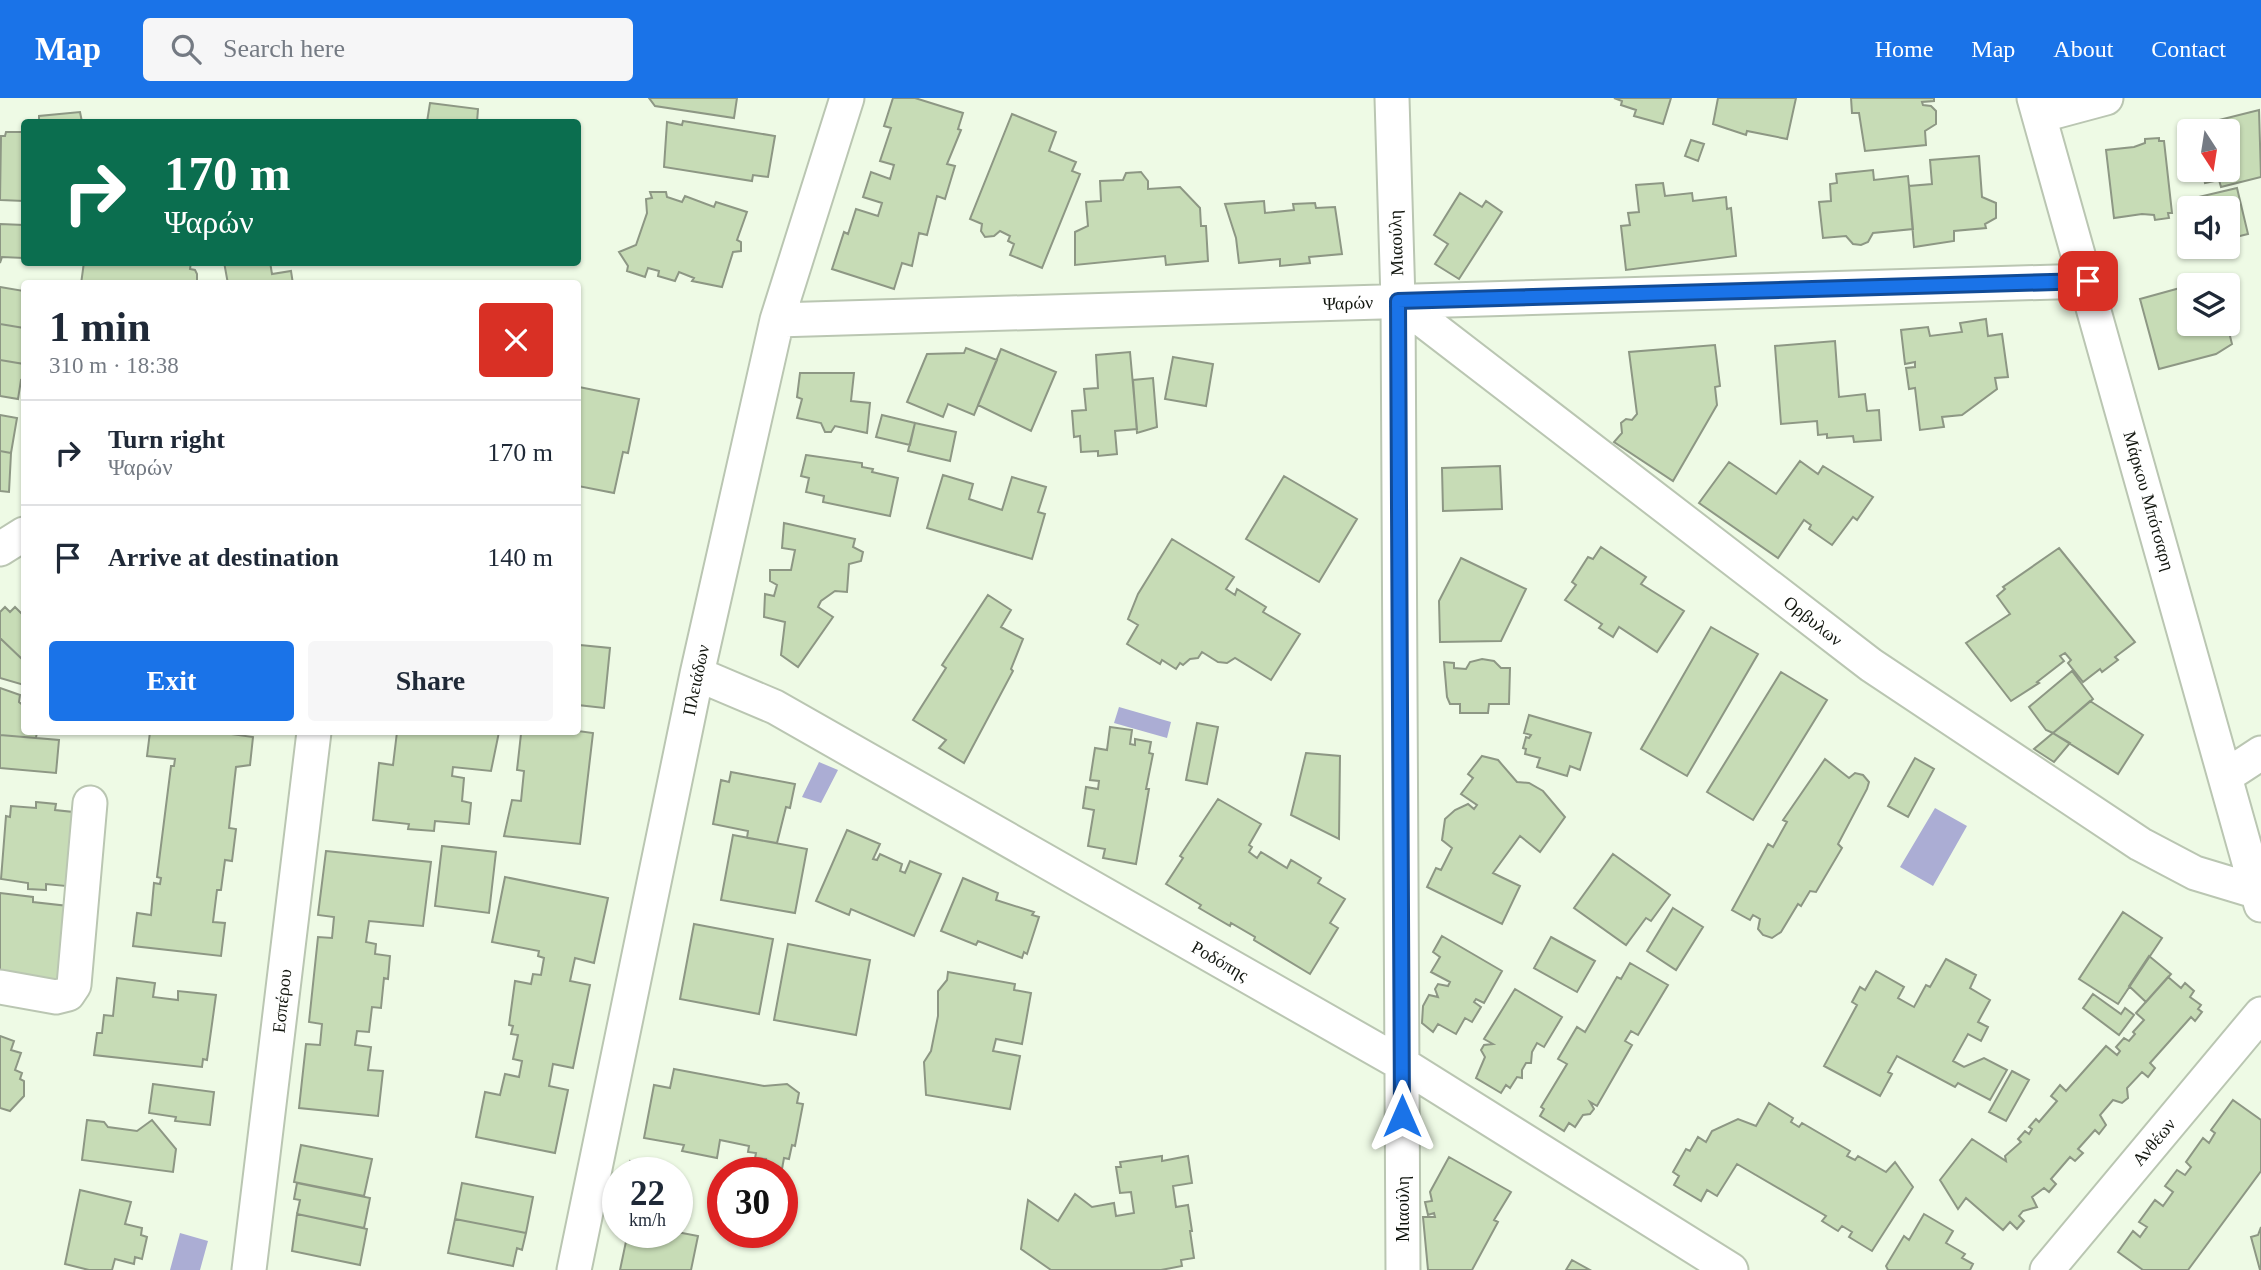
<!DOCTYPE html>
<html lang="en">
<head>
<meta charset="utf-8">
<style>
	body { margin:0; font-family:"Times New Roman",serif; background:#f6f6f7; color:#1f2937; height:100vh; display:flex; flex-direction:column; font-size:26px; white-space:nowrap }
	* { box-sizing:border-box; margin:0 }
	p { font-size:23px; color:#747a83 }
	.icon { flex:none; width:38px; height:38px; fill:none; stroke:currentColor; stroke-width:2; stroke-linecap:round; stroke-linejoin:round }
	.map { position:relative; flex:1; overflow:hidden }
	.panel { position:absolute; left:21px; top:182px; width:560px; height:455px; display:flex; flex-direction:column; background:#fff; border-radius:7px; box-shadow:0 2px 5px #0004 }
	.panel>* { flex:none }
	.banner { position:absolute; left:21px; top:21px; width:560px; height:147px; border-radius:7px; box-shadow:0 2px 5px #0004; background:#0b6e4f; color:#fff; overflow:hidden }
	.needle { width:46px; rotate:168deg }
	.buttons { position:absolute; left:2177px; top:21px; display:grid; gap:14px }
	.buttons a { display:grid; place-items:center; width:63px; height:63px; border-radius:7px; background:#fff; box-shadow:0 2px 5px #0004; font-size:35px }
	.speed { position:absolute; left:602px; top:1059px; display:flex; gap:14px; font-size:35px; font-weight:700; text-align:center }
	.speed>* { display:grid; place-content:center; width:91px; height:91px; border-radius:50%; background:#fff; box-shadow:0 2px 5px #0004; line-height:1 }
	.speed small { font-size:18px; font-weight:400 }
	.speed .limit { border:10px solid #d22; background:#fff; color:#111 }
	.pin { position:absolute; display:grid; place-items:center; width:60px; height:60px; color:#fff; margin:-30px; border-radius:14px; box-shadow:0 4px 10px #0006 }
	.me { position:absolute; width:77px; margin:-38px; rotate:0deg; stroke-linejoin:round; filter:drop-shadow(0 0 5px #0008) }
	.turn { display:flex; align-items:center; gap:24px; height:147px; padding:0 28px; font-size:32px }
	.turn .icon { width:91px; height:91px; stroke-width:2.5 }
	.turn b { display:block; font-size:49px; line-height:60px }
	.round { display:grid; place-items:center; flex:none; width:74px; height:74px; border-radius:7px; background:#f6f6f7 }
	.head { display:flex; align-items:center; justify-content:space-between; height:119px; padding:0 28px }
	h1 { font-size:42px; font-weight:600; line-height:52px }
	.cta { display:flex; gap:14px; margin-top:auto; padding:14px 28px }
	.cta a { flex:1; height:80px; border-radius:7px; background:#1a73e8; color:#fff; font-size:28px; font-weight:600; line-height:80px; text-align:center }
	.cta a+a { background:#f6f6f7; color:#1f2937 }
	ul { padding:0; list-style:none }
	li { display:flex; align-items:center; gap:21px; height:105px; padding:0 28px; border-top:2px solid #e0e1e3 }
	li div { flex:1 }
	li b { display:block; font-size:26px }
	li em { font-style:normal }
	header { display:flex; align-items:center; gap:42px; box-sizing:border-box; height:98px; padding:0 35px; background:#1a73e8; color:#fff }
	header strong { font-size:33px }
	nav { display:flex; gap:38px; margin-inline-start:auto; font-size:24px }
	.search { width:490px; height:63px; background:#f6f6f7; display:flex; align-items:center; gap:18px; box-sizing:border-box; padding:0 24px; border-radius:7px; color:#747a83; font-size:26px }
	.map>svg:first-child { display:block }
	.water { fill:#abadd4 }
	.building { fill:#c7dcb6; stroke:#8d9784; stroke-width:2 }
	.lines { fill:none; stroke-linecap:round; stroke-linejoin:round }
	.minor-casing { stroke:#bac6b2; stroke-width:37 }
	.minor { stroke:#fff; stroke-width:33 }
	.route-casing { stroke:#114b97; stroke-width:18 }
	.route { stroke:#1a73e8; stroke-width:12 }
	.labels { text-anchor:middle; stroke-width:5; stroke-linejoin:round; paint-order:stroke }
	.street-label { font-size:18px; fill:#12160f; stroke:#fff }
</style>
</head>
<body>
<header>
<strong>Map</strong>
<div class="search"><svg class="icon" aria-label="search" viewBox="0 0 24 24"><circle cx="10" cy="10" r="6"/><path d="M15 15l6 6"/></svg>Search here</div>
<nav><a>Home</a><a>Map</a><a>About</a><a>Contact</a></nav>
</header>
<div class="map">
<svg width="2261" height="1172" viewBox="0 0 2261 1172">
	<rect width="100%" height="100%" fill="#eefae5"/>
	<path class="water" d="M1119 609 1171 624 1167 640 1114 625Z
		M819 664 838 672 821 705 802 699Z
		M1935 710 1967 728 1933 788 1900 769Z
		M180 1135 208 1143 200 1172H170Z"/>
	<path class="building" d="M649 0H737L734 20 655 8Z
		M893 0H915L963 15 958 31 961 32 947 66 955 68 945 101 937 98 927 137 919 135 912 168 902 165 894 191 832 171 844 134 848 136 856 111 878 118 882 105 863 99 871 74 890 81 894 67 880 63 891 30 884 28Z
		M1614 0H1671L1663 26 1634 18 1636 12 1621 7 1622 3Z
		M1718 0H1796L1787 41 1747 33 1746 37 1713 26Z
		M1851 0H1934V3L1922 4 1923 7 1931 8 1936 13V26L1925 33 1926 47 1865 53 1859 15H1852Z
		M430 5 478 11 477 24H421H427Z
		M2259 12 2261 79 2221 89 2219 82 2205 85 2202 72H2228V33H2192L2191 29Z
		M80 14 82 24H39V18Z
		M1012 16 1056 34 1049 53 1076 64 1072 73 1080 76 1042 170 1010 157 1014 146 1008 143 1010 138 1000 133 994 138 985 139 981 133 982 126 970 121Z
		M683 23 775 38 768 79 753 77 752 83 664 69 667 24 682 27Z
		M6 34H24V103L0 102 1 38H5Z
		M2159 40V43H2164L2172 115H2168L2169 120 2155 122 2154 117 2142 116 2114 120 2106 52 2134 49 2145 45V41Z
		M1691 42 1704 46 1698 63 1685 58Z
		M1979 58 1982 99 1996 105V120L1985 126 1986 130 1954 133V143L1914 149 1909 88 1932 86 1930 62Z
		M1873 72 1874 82 1908 78 1913 131 1873 135 1868 144 1861 147 1853 146 1846 138 1823 140 1819 104 1831 103 1830 86 1837 85 1836 76Z
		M1141 74 1148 83V91L1180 89 1200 110 1201 128H1206L1208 163 1166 167 1165 158 1075 167V134L1088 128 1086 104 1101 103 1100 83 1123 82 1126 75Z
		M1663 85 1665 98 1692 95 1693 103 1726 99 1727 111 1731 110 1736 158 1626 172 1621 128 1630 127 1628 115 1639 114 1636 87Z
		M2237 90 2248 136 2228 141V110H2189V115L2186 102Z
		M650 94H666L667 99 682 104 685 98 714 109 716 104 747 114 737 142 741 144V153L733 154 722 189 692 183 694 180 679 174 675 183 658 178 659 173 648 170 645 179 627 173 628 168 619 154 636 147 647 115 646 101 652 100Z
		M1460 95 1482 109 1486 103 1502 114 1459 181 1435 166 1448 146 1434 137Z
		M1264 103 1265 115 1294 112 1293 106 1315 105 1316 110 1335 109 1342 156 1309 159 1310 165 1280 168V161L1239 165 1236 140 1225 106Z
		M0 126 24 127V160L2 159 0 165Z
		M84 164H191L190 171 195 172 197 176V186H81Z
		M224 164H270L272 176 291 173 293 186H228Z
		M2209 182 2211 187H2189V226H2227L2232 246 2216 256 2159 271 2140 201Z
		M0 189 24 193V230L0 226Z
		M1986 221 1988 238 2002 236 2008 279 1995 280 1997 291 1962 317 1942 319 1944 329 1920 332 1915 290 1909 291 1906 270 1915 269V264L1905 266 1901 232 1928 229 1930 238 1962 234 1960 225Z
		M0 226 24 230V266L0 262Z
		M1835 243 1839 299 1865 296 1867 313 1879 312 1881 342 1854 344 1853 338 1827 340V336L1818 337 1817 323 1781 326 1775 248Z
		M1715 247 1720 288 1715 289 1717 307 1673 383 1614 344 1622 335 1621 325 1626 321 1632 322 1637 316 1629 254Z
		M966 250 997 262 974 317 948 306 943 319 907 304 927 256 964 255Z
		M1001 251 1056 274 1031 333 978 307Z
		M1130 254 1137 331 1115 333 1117 356 1098 358V353L1081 354 1080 338 1074 339 1072 313 1086 312 1084 291 1098 290 1096 257Z
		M1173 259 1213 266 1206 308 1165 301Z
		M0 262 24 266V283L21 282 18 301 0 298Z
		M800 275H854L851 303 870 305 867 335 835 328 831 334H825L821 325 797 320 802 301 797 299Z
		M1153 280 1157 329 1137 335 1133 282Z
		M579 289 639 301 628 355 623 354 614 395 578 388Z
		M0 317 17 320 11 355 0 353Z
		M882 317 915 325 910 347 876 339Z
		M915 325 956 334 950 363 908 353Z
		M0 353 11 355 9 394 0 393Z
		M806 357 862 365V369L873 371 872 374 898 380 890 418 823 404 824 398 806 394 809 380 801 378Z
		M1800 363 1818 376 1823 368 1873 399 1857 422 1853 419 1832 447 1809 431 1811 427 1804 422 1778 460 1699 405 1729 364 1776 396Z
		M1500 368 1502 411 1443 413 1442 370Z
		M943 377 973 386 969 401 1002 412 1012 379 1046 389 1038 414 1045 416 1032 461 927 430Z
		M1284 378 1357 421 1319 484 1246 441Z
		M784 425 855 441 853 449 863 454 861 463 849 466 847 494 835 493 821 503 818 509 833 519 798 569 781 557 785 524 764 519 765 496 774 498 777 487 770 483V472H791L795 452 782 450Z
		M1172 441 1234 479 1226 491 1235 497 1237 491 1266 509 1263 514 1300 536 1271 582 1235 560 1227 565 1218 564 1202 554 1198 560 1190 561 1183 567 1180 565 1176 571 1162 562 1160 566 1127 546 1138 527 1128 521 1138 496Z
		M1601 449 1646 479 1641 486 1684 513 1657 554 1619 529 1613 539 1599 530 1602 526 1565 502 1576 487 1572 484 1588 459 1593 461Z
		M2059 450 2135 544 2115 559 2118 562 2102 574 2100 571 2083 584 2068 565 2071 562 2065 555 2060 558 2064 563 2037 584 2039 585 2011 603 1966 545 2010 516 1997 498 2005 491 2003 489Z
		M1461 460 1526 491 1501 543 1440 544 1439 503Z
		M988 497 1011 512 1001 529 1023 541 1011 571 1013 573 964 665 939 650 946 642 913 622 946 570 942 567Z
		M5 509 10 514 15 509 24 518V563L0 540V514Z
		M1711 529 1758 556 1687 678 1641 651Z
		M0 540 24 563V587L0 580Z
		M580 547 610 550 604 610 578 607Z
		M1482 561 1494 563 1501 570H1510L1509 606H1489L1488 615H1460V606H1450L1447 599 1444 564 1454 565V570L1466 571 1470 564Z
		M2072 573 2093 601 2053 635 2046 632 2029 609Z
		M1781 574 1827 602 1753 722 1707 694Z
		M0 590 20 597 19 604 24 608V634H37L36 640 0 637Z
		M2090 603 2143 637 2118 676 2053 635Z
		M1529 617 1591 635 1580 672 1570 668 1567 678 1537 669 1540 660 1525 656 1526 651 1523 650 1526 639 1529 640 1531 637 1524 635Z
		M1197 625 1218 629 1207 686 1186 682Z
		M1110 629 1132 632 1130 646 1135 647V641L1151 644 1149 655 1153 656 1146 691H1149L1136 766 1103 760 1105 751 1088 748 1094 712 1083 710 1086 689 1098 691 1099 683 1090 682 1095 650 1107 652Z
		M578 633 593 635 580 746 504 738 512 702 521 703 524 673 517 672 521 636Z
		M150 634H217L253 639 250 667 236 669 229 730 236 731 232 763 225 762 221 792H217L213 824 225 825 221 858 133 848 137 815 151 817 154 785 160 786 161 780 157 779 171 668H174L175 661 147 658Z
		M397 634H499L491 673 453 669 452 678 464 680 462 703 471 705 469 726 435 723 434 733 408 731 409 726 373 722 379 665 393 667Z
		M2053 635 2070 645 2054 664 2034 651Z
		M0 637 59 642 56 675 0 670Z
		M1306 655 1340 658 1339 741 1291 717Z
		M1482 658 1498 662 1517 684 1529 685 1543 693 1565 719 1540 754 1520 738 1493 775 1520 788 1502 826 1427 789 1436 770 1441 772 1452 750 1442 742 1445 721 1455 712 1468 706 1474 711 1477 707 1461 696 1473 680 1468 676Z
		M1915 660 1934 671 1908 719 1888 708Z
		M1825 661 1849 680 1855 675 1863 677 1869 684 1867 691 1838 746 1842 750 1816 794 1810 793 1801 808 1798 806 1781 834 1772 840 1763 837 1758 831 1760 821 1753 817 1750 822 1732 812 1768 746 1773 749 1787 724 1783 722Z
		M731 674 795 686 790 710 786 709 777 745 747 740 748 733 713 726 721 682 729 684Z
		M1218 701 1261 726 1249 747 1252 749 1249 754 1257 760 1261 754 1287 770 1291 762 1321 780 1318 785 1345 801 1330 825 1338 830 1310 876 1254 842 1255 839 1231 825 1230 828 1199 810 1201 807 1166 786 1183 760 1180 758Z
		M36 704 56 706 55 712 83 715 76 789 46 786V792L28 791V785L1 781 6 718 10 719 11 708 36 710Z
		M847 732 880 746 873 761 877 762 880 756 902 766 900 773 905 775 910 763 941 776 914 838 851 811 849 817 816 803Z
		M733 737 807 751 795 815 721 802Z
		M442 748 496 754 489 815 435 808Z
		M326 753 431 764 423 828 369 823 366 844 376 846 375 856 390 858 388 881 384 880 381 910 372 909 369 934 357 933 355 947 371 949 368 972 383 973 378 1018 299 1010 306 946 320 947 322 926 309 924 318 839 332 840 334 819 318 817Z
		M1613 756 1670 797 1651 823 1646 820 1626 847 1574 810Z
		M505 779 608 800 594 865 575 860 570 883 590 887 573 970 553 966 549 988 568 992 555 1055 476 1039 485 994 500 997 505 976 519 979 522 963 513 961 518 937 511 936 513 928 509 927 515 883 531 886 533 876 541 877 544 860 538 858 539 853 492 844Z
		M963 780 998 795 996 802 1034 814 1032 817 1039 819 1027 856 1024 854 1022 860 978 843 976 847 941 833Z
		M0 795 33 799V804L68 808 58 884 0 878Z
		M1673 810 1703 829 1676 872 1647 853Z
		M2123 814 2162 840 2118 906 2079 881Z
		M694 826 773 841 759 916 680 901Z
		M1442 838 1502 873 1484 905 1476 901 1474 904 1481 909 1472 924 1465 920 1456 936 1438 926 1433 934 1422 925 1423 908 1429 897 1438 899 1435 891 1438 886 1448 888 1450 884 1431 874 1440 859 1433 854Z
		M1551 839 1595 863 1577 894 1534 870Z
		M788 846 870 862 856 937 774 922Z
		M2149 858 2171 876 2146 904 2129 888Z
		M1946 861 1976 877 1970 890 1990 902 1978 924 1988 929 1981 943 1968 936 1953 963 1964 969 1984 960 2007 972 1990 1002 1958 985 1955 989 1897 958 1888 974 1892 976 1880 998 1824 968 1857 907 1852 904 1860 889 1865 892 1876 873 1904 889 1898 900 1914 909 1926 887 1930 889Z
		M1630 865 1668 887 1638 937 1631 933 1625 943 1632 947 1597 1008 1590 1004 1594 1011 1590 1016 1583 1017 1575 1029 1569 1025 1564 1033 1540 1018 1544 1011 1541 1009 1567 966 1558 961 1577 929 1585 934 1617 879 1621 881Z
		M948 874 1015 886 1014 892 1031 895 1022 946 996 941 993 953 1020 958 1010 1011 926 997 924 964 931 953 938 918V893L947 882Z
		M2168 879 2181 890 2185 885 2194 893 2190 899 2201 907 2198 911 2202 914 2195 923 2191 919 2150 965 2155 970 2148 979 2142 974 2127 990 2128 1000 2122 1005 2113 1002 2100 1017 2106 1027 2099 1036 2095 1032 2078 1051 2083 1055 2075 1063 2070 1059 2051 1081 2056 1086 2049 1094 2044 1090 2032 1099 2037 1109 2023 1113 2019 1118 2024 1123 2017 1131 2010 1124 2003 1132 1966 1100 1958 1111 1940 1082 1972 1041 2006 1063 2005 1058 2021 1044 2018 1041 2025 1033 2029 1036 2032 1031 2029 1029 2036 1021 2039 1024 2057 1003 2051 998 2060 987 2066 993 2106 948 2117 957 2120 953 2116 949 2124 940 2129 943 2135 936 2133 934 2144 922 2136 915Z
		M117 880 155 885 153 899 178 902V893L216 897 207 962 203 961 202 969 94 957 97 935H102L104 917 113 918Z
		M1515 891 1562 919 1544 949 1537 945 1532 954 1531 965H1526L1522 972V980L1517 979 1510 990 1506 987 1501 995 1476 980 1485 959 1481 952 1484 947 1493 946 1484 941Z
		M2093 896 2121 916 2125 910 2134 917 2119 937 2083 910Z
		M0 938 14 943 11 952 21 955 15 972 22 975 20 981 24 983V998L10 1013 0 1010Z
		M674 971 764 988 787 986 799 995 797 1005 803 1006 795 1048 792 1047 789 1061 784 1060 782 1071 765 1067 766 1061 755 1060 756 1055 748 1054 749 1048 720 1042 717 1060 682 1053 684 1047 644 1040 654 987 670 990Z
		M2012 973 2029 982 2006 1023 1989 1014Z
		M153 986 214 994 210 1027 175 1023 176 1019 149 1015Z
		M2233 1002 2261 1022V1073L2188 1172H2143L2118 1154 2133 1133 2140 1139 2147 1129 2139 1124 2155 1102 2163 1108 2173 1094 2165 1088 2177 1072 2185 1077 2191 1069 2186 1064 2203 1040 2209 1045 2215 1035 2211 1032Z
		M1769 1005 1793 1020 1791 1024 1799 1029 1802 1025 1850 1053 1847 1058 1855 1062 1858 1058 1886 1074 1895 1064 1913 1089 1872 1153 1849 1139 1852 1134 1842 1128 1838 1133 1822 1123 1826 1118 1737 1066 1717 1098 1707 1092 1701 1103 1674 1087 1679 1078 1673 1074 1686 1051 1690 1053 1698 1039 1706 1044 1712 1033 1738 1021 1756 1028Z
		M87 1022 104 1024 108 1029 137 1033 152 1022 176 1051 173 1074 82 1062Z
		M301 1047 372 1061 364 1098 294 1084Z
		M1162 1058V1063L1188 1058 1192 1085 1173 1088 1176 1109 1188 1107 1192 1133H1190L1194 1160 1181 1162 1182 1168 1161 1172H1051L1021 1151 1028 1102 1058 1123 1075 1096 1092 1109 1114 1105 1116 1118 1134 1115 1131 1094 1120 1095 1116 1069H1121L1120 1064Z
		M1449 1059 1511 1094 1494 1122 1498 1124 1472 1172H1428L1423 1119H1435L1434 1115 1428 1117 1425 1104 1432 1103 1430 1094Z
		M630 1063 657 1069 655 1074H628Z
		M297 1085 370 1100 364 1130 297 1116 300 1102 294 1101Z
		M462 1085 533 1099 526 1135 455 1121Z
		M80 1092 131 1104 125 1126 142 1130 141 1137 147 1139 142 1161 135 1159 134 1166 115 1161 112 1172H89L65 1166Z
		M297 1116 367 1131 360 1167 292 1153Z
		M1924 1116 1953 1133 1946 1145 1965 1156 1962 1160 1973 1166 1970 1172H1888L1886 1168 1904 1138 1909 1142Z
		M455 1121 526 1135 522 1152 517 1150 513 1168 448 1155Z
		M2261 1129V1172H2260L2251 1139 2258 1137Z
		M628 1134H677L698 1138 691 1172H620Z
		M1572 1162 1590 1172H1566Z"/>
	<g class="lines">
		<defs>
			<path id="minor" d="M1392 0 1398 203 1403 1172
				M2034 0 2261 807
				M2039 18 2106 0
				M1398 203 1871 567 2140 746 2195 775 2258 794
				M777 222 2088 183
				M0 451 24 436
				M697 576 775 609 1402 966 1731 1172
				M2226 678 2261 655
				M0 889 56 899 68 896 74 887 90 705
				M249 1172 314 634
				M574 1172 697 576 777 222 847 0
				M2047 1172 2261 916"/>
		</defs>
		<use href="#minor" class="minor-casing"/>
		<use href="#minor" class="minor"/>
	</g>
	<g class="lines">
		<defs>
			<path id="route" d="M1402 1018 1398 203 2088 183"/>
		</defs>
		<use href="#route" class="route-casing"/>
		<use href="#route" class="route"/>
	</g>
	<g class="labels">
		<g class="street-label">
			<text transform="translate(1396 145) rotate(-92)" y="6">Μιαούλη</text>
			<text transform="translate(1348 205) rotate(-2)" y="6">Ψαρών</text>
			<text transform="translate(2149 403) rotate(74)" y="6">Μάρκου Μπότσαρη</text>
			<text transform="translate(1813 523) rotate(38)" y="6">Ορβυλων</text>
			<text transform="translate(696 582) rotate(-78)" y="6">Πλειάδων</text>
			<text transform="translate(1220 863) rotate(30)" y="6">Ροδόπης</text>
			<text transform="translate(282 903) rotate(-84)" y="6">Εσπέρου</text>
			<text transform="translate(2154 1044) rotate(-50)" y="6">Ανθέων</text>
			<text transform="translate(1403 1111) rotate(-90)" y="6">Μιαούλη</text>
		</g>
	</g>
</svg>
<div class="buttons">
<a><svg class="needle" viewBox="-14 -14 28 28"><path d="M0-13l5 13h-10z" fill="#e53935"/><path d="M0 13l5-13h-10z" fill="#747a83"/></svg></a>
<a><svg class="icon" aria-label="sound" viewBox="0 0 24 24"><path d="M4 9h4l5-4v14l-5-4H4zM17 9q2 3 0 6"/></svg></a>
<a><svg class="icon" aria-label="layers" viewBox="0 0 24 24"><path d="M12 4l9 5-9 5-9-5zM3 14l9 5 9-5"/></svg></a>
</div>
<div class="speed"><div>22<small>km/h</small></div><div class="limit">30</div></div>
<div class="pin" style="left:2088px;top:183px;background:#d93025"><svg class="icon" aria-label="arrive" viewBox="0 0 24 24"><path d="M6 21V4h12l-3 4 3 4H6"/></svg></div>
<svg class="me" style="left:1402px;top:1018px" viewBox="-20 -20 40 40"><path d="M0-17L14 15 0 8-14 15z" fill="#1a73e8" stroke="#fff" stroke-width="4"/></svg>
<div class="banner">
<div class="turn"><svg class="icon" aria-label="right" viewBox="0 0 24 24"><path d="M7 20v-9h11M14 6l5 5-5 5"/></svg><div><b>170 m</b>Ψαρών</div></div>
</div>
<section class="panel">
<div class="head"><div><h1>1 min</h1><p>310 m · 18:38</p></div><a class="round" style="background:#d93025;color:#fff"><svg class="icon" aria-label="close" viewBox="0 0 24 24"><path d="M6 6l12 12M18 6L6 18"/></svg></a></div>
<ul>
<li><svg class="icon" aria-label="right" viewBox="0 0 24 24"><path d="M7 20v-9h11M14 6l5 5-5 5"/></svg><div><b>Turn right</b><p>Ψαρών</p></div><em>170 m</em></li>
<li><svg class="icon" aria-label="arrive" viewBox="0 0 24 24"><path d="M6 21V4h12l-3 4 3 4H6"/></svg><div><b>Arrive at destination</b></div><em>140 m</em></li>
</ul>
<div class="cta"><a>Exit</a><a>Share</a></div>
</section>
</div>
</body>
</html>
